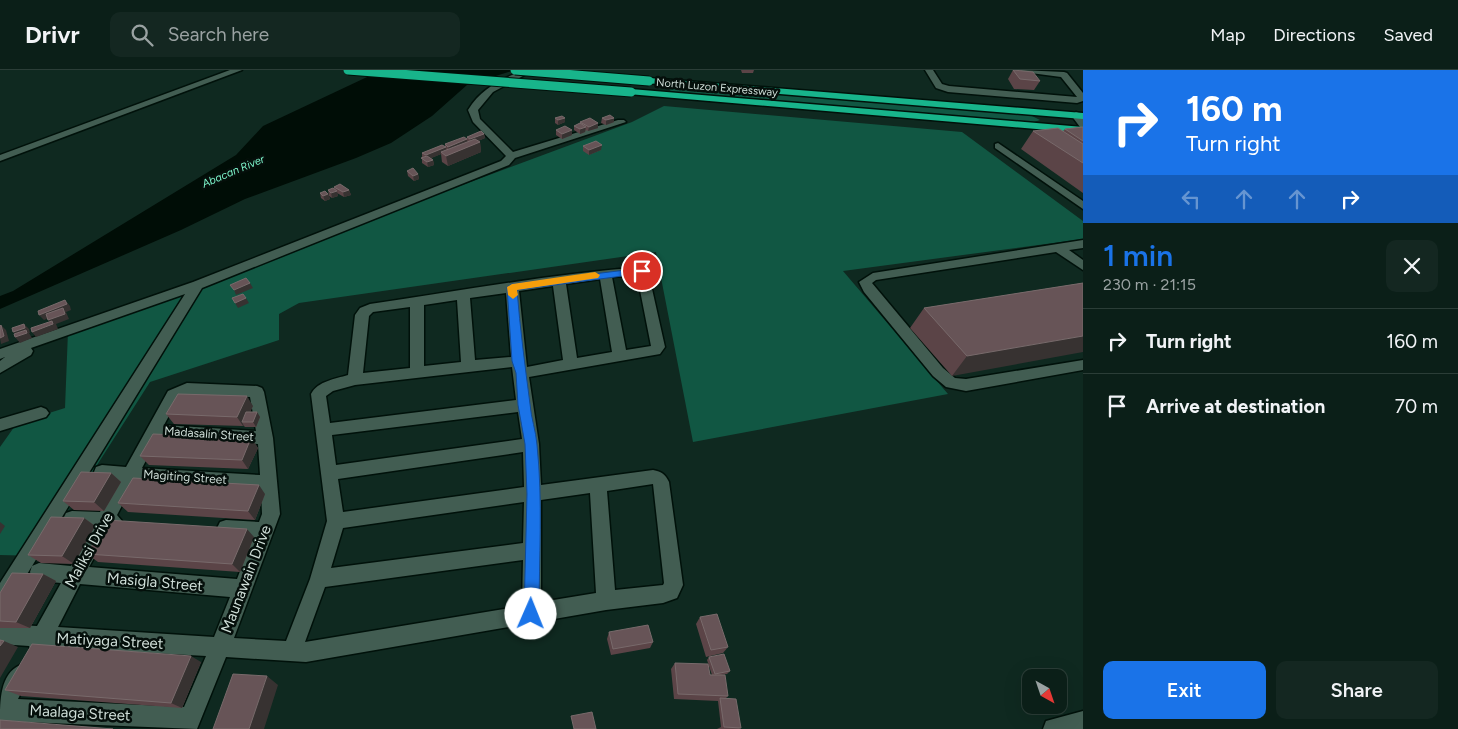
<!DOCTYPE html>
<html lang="en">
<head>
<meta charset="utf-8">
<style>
	body { margin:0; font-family:Figtree,sans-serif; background:#142721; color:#f1f3f6; height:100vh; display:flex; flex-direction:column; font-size:19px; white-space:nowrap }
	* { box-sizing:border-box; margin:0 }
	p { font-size:16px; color:#9aa2a2 }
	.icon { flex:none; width:28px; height:28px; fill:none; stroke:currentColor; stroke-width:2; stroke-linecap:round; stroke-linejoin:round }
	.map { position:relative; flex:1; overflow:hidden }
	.drawer { display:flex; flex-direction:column; background:#0b1f18; width:375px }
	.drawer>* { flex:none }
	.top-card { background:#1a73e8; color:#fff; overflow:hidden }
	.needle { width:32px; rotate:140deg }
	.tools { position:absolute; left:1022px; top:599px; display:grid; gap:10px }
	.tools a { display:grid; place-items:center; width:45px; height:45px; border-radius:10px; background:#0b1f18; box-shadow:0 5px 20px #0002,0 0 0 1px #2b3d37; font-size:25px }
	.pin { position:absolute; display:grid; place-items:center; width:42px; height:42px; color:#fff; margin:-21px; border:2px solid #fff; border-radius:50%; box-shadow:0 1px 5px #0007 }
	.me { position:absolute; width:55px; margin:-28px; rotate:1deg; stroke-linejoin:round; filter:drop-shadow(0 0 4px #0008) }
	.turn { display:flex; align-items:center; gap:18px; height:105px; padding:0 20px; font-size:22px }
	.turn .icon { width:65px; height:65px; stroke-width:2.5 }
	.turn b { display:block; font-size:35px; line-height:42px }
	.lanes { display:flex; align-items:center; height:48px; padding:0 20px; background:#0003; justify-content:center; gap:25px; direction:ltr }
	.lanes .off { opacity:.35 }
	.round { display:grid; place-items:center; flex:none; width:52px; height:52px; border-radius:10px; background:#142721 }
	.overview { display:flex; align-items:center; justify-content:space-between; height:85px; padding:0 20px }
	h1 { font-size:30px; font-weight:600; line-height:38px; color:#1a73e8 }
	.action { display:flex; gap:10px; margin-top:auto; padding:10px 20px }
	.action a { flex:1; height:58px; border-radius:10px; background:#1a73e8; color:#fff; font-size:20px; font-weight:600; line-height:58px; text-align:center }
	.action a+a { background:#142721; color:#f1f3f6 }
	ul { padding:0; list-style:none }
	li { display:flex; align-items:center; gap:15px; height:65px; padding:0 20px; border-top:1px solid #2b3d37 }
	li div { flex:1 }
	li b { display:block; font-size:19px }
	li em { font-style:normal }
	header { display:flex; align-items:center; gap:30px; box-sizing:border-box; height:70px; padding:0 25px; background:#0b1f18; border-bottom:1px solid #2b3d37 }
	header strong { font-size:24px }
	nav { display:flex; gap:28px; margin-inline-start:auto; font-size:18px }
	.search { width:350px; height:45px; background:#142721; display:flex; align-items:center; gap:12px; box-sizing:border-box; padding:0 18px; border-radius:10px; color:#9aa2a2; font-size:19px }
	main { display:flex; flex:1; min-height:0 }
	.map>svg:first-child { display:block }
	.green { fill:#115743 }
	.water { fill:#000d06 }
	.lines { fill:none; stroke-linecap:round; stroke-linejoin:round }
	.minor-casing { stroke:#00110a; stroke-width:3 }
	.highway-casing { stroke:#00110a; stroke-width:3 }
	.minor { fill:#425d52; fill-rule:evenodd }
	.highway { fill:#18b48b; fill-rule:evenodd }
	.highway-bridge-casing { stroke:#00110a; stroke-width:11; stroke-linecap:butt }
	.highway-bridge { stroke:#18b48b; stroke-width:9 }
	.wall { fill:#5b4447 }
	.shaded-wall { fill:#373231 }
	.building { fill:#675457; stroke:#786a6b }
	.route { fill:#1a73e8; stroke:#114b97 }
	.slow { fill:#f59e0b }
	.labels { text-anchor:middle; stroke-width:5; stroke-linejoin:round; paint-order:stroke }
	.far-street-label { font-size:11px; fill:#cfded8; stroke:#050f0b }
	.far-water-label { font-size:11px; font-style:italic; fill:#7df5cb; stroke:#050f0b }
	.street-label { font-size:12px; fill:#cfded8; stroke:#050f0b }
	.near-street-label { font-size:15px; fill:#cfded8; stroke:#050f0b }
</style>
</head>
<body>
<header>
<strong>Drivr</strong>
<div class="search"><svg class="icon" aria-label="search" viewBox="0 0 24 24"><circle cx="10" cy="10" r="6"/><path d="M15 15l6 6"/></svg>Search here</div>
<nav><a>Map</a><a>Directions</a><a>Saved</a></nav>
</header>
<main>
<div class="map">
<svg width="1083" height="659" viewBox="0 0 1083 659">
	<rect width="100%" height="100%" fill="#0f2920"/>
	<path class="green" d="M671 15 1028 44 1040 50 1034 52 670 22Z
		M664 36 962 62 1083 151V169L843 201 948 324 693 372 656 182 299 233 279 244V270L150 312 39 486 0 485V377L17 353 65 338 68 261 632 52Z"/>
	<path class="water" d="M382 0H515L467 15 432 46 391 73 356 88 245 129 181 160 0 239V226L13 221 236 85 263 56Z"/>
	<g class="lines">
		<defs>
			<path id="minor" d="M230 0H242L0 91V85Z
				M523 0H534L493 22 478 40 480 49 513 82 618 50H624L626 52 515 88 509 95 202 218 7 537 0 539V513L185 224 31 278 33 281 31 285 0 303V291L5 287 0 289V279L193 212 501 91 506 86 473 52 468 40C481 18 501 10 523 0Z
				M925 0H933L942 14 949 16 1077 27 1061 7 1023 2 1019 0 1064 2 1067 3 1083 23V31L1077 33 948 22 936 18Z
				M1076 42 1079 43 1083 48V58L1080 57 1071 45Z
				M998 73 1083 131V139L995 78V74Z
				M1083 170V178L1069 180 1083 190V200L1056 182 876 210 872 213 943 298 955 308 966 309 1083 290V300L966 321 946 317 933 306 864 222 859 212 873 203Z
				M642 197 648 201 665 277 660 284 529 307 539 374 541 415 653 400C662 402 665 404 669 412L683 515 677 528 663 533 606 540 306 592 226 587 197 659 0 651C0 631 0 604 20 595L27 598 30 605 18 629 184 637 206 586 47 577 45 581 38 584 31 581 29 576 0 574V554L37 556 61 513 39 511 32 508 30 502 32 496 39 493 71 496 92 458 72 457 66 455 63 449 66 443 72 441 100 442 118 410 96 407 94 402 96 397 102 395 126 397 168 321 187 313 257 316 262 318 264 322 273 368 280 444 234 568 286 571 310 509 327 451 311 324C318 311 335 309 348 305L355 245 360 238 370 234C460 221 551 204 642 197ZM637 205 651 276 626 280 612 207ZM600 209 612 282 577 288 566 214ZM553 216 563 290 527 297 519 221ZM506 223 511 287 475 290 470 228ZM457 230 461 292 424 296V235ZM410 237V298L363 303 369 246 373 242ZM512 297 516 330 330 353 326 326 333 321 355 315ZM188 325 250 327 256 361 164 355 178 329ZM518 342 522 369 336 395 332 365ZM158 368 258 374 260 405 142 398ZM523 382 524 417 343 442 338 409ZM135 411 261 420 262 444 259 452 226 450 220 452 217 458 220 464 226 466 253 467 237 509 89 497 110 459 119 457 122 451 117 445ZM653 414 664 513 663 515 615 520 607 421ZM590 423 596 523 541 532V430ZM524 432 523 473 331 498 343 458ZM523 490 522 536 305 572 325 517ZM80 514 230 527 214 567 58 557Z
				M41 337 46 339 49 343 46 347 0 361V349Z
				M1083 641V659H1043L1046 651Z"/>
			<path id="highway" d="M649 8 1083 43V49L646 13 645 11Z
				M631 19 1083 57V63L628 24V20Z"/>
		</defs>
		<use href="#minor" class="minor-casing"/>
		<use href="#highway" class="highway-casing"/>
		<use href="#minor" class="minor"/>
		<use href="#highway" class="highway"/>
		<defs>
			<path id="highway-bridge" d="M348 0 631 22
				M515 0 649 11"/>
		</defs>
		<use href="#highway-bridge" class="highway-bridge-casing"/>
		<use href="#highway-bridge" class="highway-bridge"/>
	</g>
	<path class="wall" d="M741 0H754L753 3H742Z
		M1013 0 1040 11 1034 20 1014 19 1008 9Z
		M555 48 565 52 558 55 555 53Z
		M602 48H614V52L606 55 601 53Z
		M580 52 598 53V58L588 61 586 60 585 62 580 64 574 60V56L580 54Z
		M1083 57V123L1021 79 1033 61H1063L1065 59Z
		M556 60 572 65 562 69 556 65Z
		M484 64 485 68 478 71 480 72 481 82 448 96 442 92 441 84 431 88 433 90 434 95 428 97 422 93V83L445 77V74L467 69V67Z
		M583 76 601 80 589 85 583 81Z
		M407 101 418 104 419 109 414 111 408 106Z
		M334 117 349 120 351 125 344 127 337 123 338 126 332 128 329 126 328 120 334 119Z
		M320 123 328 124 330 129 325 131 321 128Z
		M1083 213 952 306 910 258 924 238Z
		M253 336 250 342H257L260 347 256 357H245L244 356H243L174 354 166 344Z
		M251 368 258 378 248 399 149 395 140 386Z
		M111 403 121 412 104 441 74 440 63 431Z
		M265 424 255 450 128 442 118 433Z
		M84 448 95 456 74 494 41 493 28 485Z
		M254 467 240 502 98 492 87 484Z
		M43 504 56 511 30 558H0V523Z
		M700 547 728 577 723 583 706 587 696 554Z
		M609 562 653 572 650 578 611 585 607 569Z
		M709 587 730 601 727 604 721 605 728 626 725 629 741 658 739 659H717L721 657 718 631 674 629 671 599 675 593 712 605 707 590Z
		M201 592 182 638 21 626 5 620Z"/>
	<path class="shaded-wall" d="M565 48V52L558 55V50Z
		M614 48V52L606 55V50Z
		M598 53V58L588 61 589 57Z
		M586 57 585 62 580 64V59Z
		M572 60V65L562 69V64Z
		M484 64 485 68 471 74 470 69Z
		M467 69 468 74 449 82 448 77Z
		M480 72 481 82 448 96 446 86Z
		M602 75 601 80 589 85V80Z
		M446 77 447 82H441V84L427 90 426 85Z
		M433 90 434 95 428 97 427 92Z
		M418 104 419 109 414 111 413 106Z
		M349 120 351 125 344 127 343 122Z
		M337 121 338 126 332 128 331 123Z
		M328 124 330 129 325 131 323 126Z
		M250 213 253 218 236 225 234 220Z
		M246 228 249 233 238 238 235 233Z
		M65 230 70 236 71 240 66 242 69 249 56 254 58 259 36 267 32 262 52 255 48 250 64 242 44 250 39 245Z
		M24 254 29 259 30 263H29L32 268 20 273 15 267H17L13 262Z
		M1 255 6 260 9 271 1 274 0 268Z
		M1083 266V282L952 306 967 286Z
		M247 326 253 336 245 352H242L244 356H243L237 347Z
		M257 342 260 347 256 357 253 352Z
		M251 368 258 378 248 399 242 390Z
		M111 403 121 412 104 441 94 432Z
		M259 415 265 424 255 450 248 441Z
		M84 448 95 456 74 494 62 486Z
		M0 452 5 456 0 464Z
		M247 459 254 467 240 502 232 494Z
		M43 504 56 511 30 558 16 552Z
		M4 571 18 577 0 608V576Z
		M191 586 201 592 182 638 171 633Z
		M267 606 278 615 264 659H249Z"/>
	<path class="building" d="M1013 0 1033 2 1040 11 1020 9Z
		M610 45 614 48 606 50 602 48Z
		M562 46 565 48 558 50 555 48Z
		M590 48 598 53 589 57 580 52Z
		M580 53 586 57 580 59 574 56Z
		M565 56 572 60 562 64 556 60Z
		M1083 57V71L1065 59Z
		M1058 58 1083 74V93L1033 61Z
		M481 61 484 64 470 69 467 67Z
		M464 67 467 69 448 77 445 74Z
		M475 69 480 72 446 86 441 82Z
		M596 71 602 75 589 80 583 76Z
		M442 75 446 77 426 85 422 83Z
		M427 86 433 90 427 92 421 88Z
		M413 98 418 104 413 106 407 101Z
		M340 114 349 120 343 122 334 117Z
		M333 118 337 121 331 123 328 120Z
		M325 121 328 124 323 126 320 123Z
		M246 208 250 213 234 220 230 215Z
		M1083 213V266L967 286 924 238Z
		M243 224 246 228 235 233 232 228Z
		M65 230 67 234 39 245 38 241Z
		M63 238 65 244 48 250 46 244Z
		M52 251 53 254 32 262 31 258Z
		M24 254 25 258 13 262 12 258Z
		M1 255 4 266 0 268V256Z
		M26 260 27 263 15 267 14 264Z
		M178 324 247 326 237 347 166 344Z
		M246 342H257L253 352H242Z
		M153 364 251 368 242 390 140 386Z
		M81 402 111 403 94 432 63 431Z
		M133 408 259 415 248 441 118 433Z
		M51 447 84 448 62 486 28 485Z
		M107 450 247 459 232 494 87 484Z
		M12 503 43 504 16 552 0 551V523Z
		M717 544 728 577 711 580 700 547Z
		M648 555 653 572 613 579 609 562Z
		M0 570 4 571 0 576Z
		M32 574 191 586 171 633 5 620Z
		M724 584 730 601 715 604 709 587Z
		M675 593 708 594 710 605H725L728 626 678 624Z
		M233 604 267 606 249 659H213Z
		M720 628 736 629 741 658 724 657Z
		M592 642 596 659H574L571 646Z
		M0 650 113 659H0Z"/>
	<path class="route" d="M642 198 646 201 645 203 517 220C520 258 525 296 530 334 531 348 536 361 537 375 543 431 539 488 539 544L536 549 531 551 526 549 524 544 527 424 525 374 518 335 516 303 512 291 507 217 512 214Z"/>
	<path class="slow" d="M595 202 600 205 598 208 517 220 518 225 513 229 508 225 507 217 512 214Z"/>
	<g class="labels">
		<g class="far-street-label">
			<text transform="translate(717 17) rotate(5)" y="4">North Luzon Expressway</text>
		</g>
		<g class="far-water-label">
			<text transform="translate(233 101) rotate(-23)" y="4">Abacan River</text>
		</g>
		<g class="street-label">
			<text transform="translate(209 364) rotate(4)" y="4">Madasalin Street</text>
			<text transform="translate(185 407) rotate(4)" y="4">Magiting Street</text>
		</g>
		<g class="near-street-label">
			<text transform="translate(89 480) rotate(-61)" y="5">Maliksi Drive</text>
			<text transform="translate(246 509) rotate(-69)" y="5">Maunawain Drive</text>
			<text transform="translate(155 512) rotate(5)" y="5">Masigla Street</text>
			<text transform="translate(110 571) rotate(3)" y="5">Matiyaga Street</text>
			<text transform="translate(80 643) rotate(3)" y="5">Maalaga Street</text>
		</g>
	</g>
</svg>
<div class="tools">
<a><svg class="needle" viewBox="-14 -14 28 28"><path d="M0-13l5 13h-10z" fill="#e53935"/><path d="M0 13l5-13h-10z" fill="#9aa2a2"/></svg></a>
</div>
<div class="pin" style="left:642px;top:201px;background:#d93025"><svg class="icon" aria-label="arrive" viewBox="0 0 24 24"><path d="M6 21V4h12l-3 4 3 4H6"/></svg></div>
<svg class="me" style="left:531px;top:544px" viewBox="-20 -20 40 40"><circle r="19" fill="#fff"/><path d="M0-13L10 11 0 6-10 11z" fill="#1a73e8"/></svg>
</div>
<section class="drawer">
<div class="top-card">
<div class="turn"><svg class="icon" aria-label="right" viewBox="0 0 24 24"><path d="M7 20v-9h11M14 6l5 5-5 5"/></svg><div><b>160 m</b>Turn right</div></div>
<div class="lanes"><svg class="icon off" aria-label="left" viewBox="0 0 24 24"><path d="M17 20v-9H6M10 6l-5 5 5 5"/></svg><svg class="icon off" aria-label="ahead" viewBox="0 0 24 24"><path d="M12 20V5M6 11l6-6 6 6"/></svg><svg class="icon off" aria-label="ahead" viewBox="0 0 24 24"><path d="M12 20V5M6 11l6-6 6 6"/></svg><svg class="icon" aria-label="right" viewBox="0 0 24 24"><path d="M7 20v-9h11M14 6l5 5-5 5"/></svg></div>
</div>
<div class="overview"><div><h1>1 min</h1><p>230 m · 21:15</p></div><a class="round"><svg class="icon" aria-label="close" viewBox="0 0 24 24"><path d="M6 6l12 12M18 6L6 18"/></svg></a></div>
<ul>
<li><svg class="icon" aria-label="right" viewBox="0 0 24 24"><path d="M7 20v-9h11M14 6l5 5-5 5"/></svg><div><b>Turn right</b></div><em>160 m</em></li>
<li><svg class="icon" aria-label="arrive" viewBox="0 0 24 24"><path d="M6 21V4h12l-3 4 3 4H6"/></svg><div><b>Arrive at destination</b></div><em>70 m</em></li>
</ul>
<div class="action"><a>Exit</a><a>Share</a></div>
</section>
</main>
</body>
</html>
